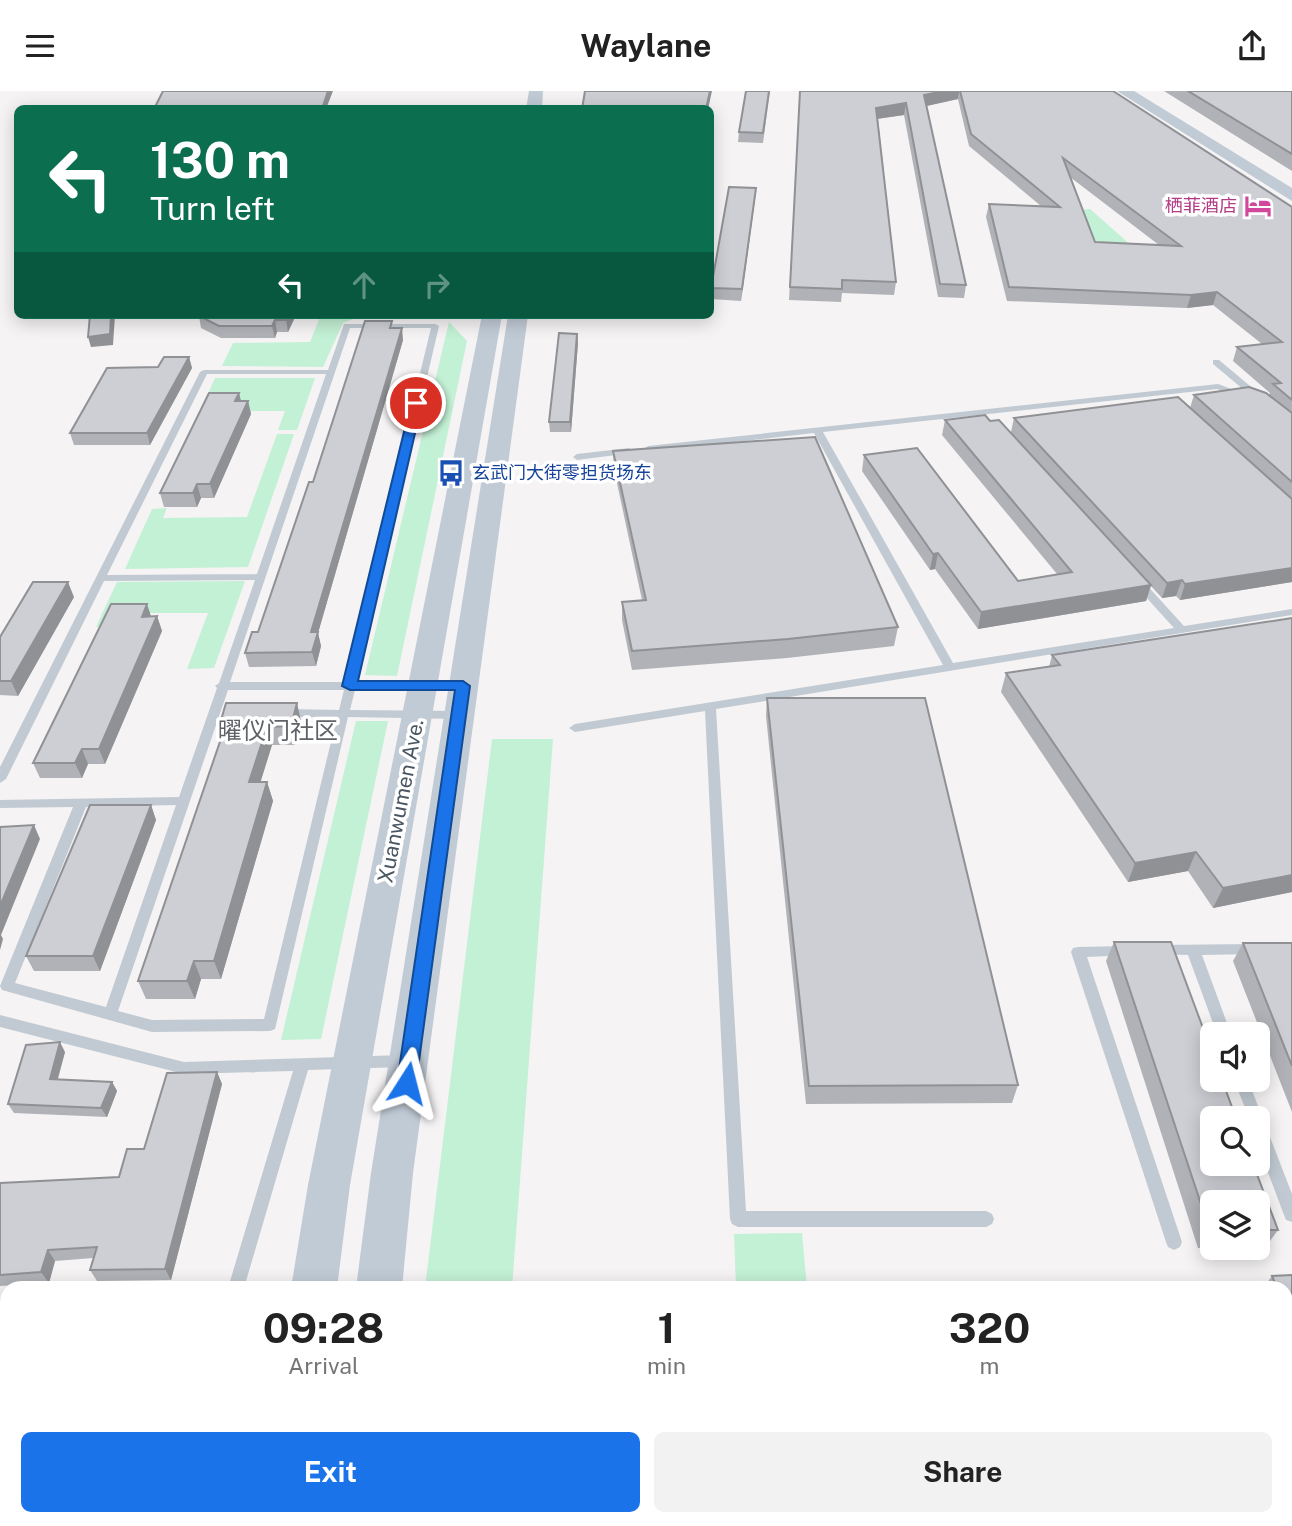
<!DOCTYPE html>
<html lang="en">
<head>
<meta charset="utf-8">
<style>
	body { margin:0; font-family:"Public Sans","Noto Sans SC",sans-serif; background:#f2f2f2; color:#222; height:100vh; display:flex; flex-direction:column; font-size:26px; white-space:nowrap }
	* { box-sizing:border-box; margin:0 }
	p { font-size:23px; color:#767676 }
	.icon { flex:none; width:38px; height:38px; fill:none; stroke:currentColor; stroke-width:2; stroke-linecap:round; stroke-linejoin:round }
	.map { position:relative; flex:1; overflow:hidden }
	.details { position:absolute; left:0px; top:1190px; width:1293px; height:245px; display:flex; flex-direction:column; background:#fff; border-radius:21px 21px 0 0; box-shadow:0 4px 18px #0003 }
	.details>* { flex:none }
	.hud { position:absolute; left:14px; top:14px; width:700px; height:214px; border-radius:10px; box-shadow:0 4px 18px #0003; background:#0b6e4f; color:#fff; overflow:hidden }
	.fabs { position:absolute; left:1200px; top:931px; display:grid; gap:14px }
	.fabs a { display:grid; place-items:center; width:70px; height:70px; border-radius:10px; background:#fff; box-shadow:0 4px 18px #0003; font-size:35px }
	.pin { position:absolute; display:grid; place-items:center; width:60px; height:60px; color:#fff; margin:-30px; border:4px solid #fff; border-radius:50%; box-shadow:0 2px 7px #0007 }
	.me { position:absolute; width:77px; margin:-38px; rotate:9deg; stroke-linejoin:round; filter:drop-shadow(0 0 5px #0008) }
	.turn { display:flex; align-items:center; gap:24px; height:147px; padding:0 21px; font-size:32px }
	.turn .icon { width:91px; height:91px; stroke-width:2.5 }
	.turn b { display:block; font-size:49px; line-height:60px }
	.lanes { display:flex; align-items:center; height:66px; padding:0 21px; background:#0003; justify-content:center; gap:35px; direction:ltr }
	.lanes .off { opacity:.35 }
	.eta { display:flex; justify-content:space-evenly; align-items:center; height:119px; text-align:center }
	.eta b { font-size:42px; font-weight:700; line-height:49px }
	.cta { display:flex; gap:14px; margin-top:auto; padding:14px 21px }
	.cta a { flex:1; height:80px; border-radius:10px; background:#1a73e8; color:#fff; font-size:28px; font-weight:700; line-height:80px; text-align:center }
	.cta a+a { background:#f2f2f2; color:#222 }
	header { display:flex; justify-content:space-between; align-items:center; height:91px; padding:0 21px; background:#fff; font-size:32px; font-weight:700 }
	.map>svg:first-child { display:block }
	.green { fill:#c3f1d5 }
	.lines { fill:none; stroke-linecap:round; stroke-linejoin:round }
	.lane { fill:#c1cad2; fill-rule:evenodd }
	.secondary { fill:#c1cbd6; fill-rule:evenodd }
	.wall { fill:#b0b2b7; fill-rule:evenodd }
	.shaded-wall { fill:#909195 }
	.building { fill:#cdcfd5; stroke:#909195; stroke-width:2; fill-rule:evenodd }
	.route { fill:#1a73e8; stroke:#114b97; stroke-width:2 }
	.labels { text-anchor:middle; stroke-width:7; stroke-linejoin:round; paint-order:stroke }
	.far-hotel-label { font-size:18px; fill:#b23c85; stroke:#fff; text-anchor:end }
	.far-transit-label { font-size:18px; fill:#164399; stroke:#fff; text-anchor:start }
	.street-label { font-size:21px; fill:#4a5661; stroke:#fff }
	.quarter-label { font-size:24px; fill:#5f6368; stroke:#fff }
</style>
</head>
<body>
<header><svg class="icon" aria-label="menu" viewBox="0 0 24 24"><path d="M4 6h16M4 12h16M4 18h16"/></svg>Waylane<svg class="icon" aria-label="share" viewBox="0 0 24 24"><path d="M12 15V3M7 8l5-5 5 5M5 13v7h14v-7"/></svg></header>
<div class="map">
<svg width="1292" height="1435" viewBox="0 0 1292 1435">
	<rect width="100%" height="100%" fill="#f5f3f3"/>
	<path class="green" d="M1090 118 1141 163 1099 161 1078 119Z
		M321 224H363L343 232 323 276 222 275 233 252 310 251Z
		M449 231 467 250 397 585 365 584Z
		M215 287H315L297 339H278L285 320H200Z
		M277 343H294L248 476 125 478 152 418 167 417 163 427 247 426Z
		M245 490 214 577 187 578 208 522H117L110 536H96L117 491Z
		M356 630H388L321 948 281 949Z
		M492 648H553L512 1197H425Z
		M802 1142 807 1197H736L734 1143Z
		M495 1428H828L829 1435H495Z
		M1043 1428H1090L1126 1435H1045Z"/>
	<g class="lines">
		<path class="lane" d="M344 233H435L439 235 356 591H463L469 595 463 599H355L350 619 458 620 464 624 458 628 348 626 275 938 270 940 152 941 2 899 0 895 73 716 0 717V709L179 706 217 597 215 595 219 592 255 489 104 490 6 688 0 692V676L200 281 204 279H328ZM350 237H431L345 591H230ZM207 283H326L257 483 107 484ZM228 599H344L339 619 284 618 278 622 284 626H337L264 928 152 929 118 920ZM176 714 106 916 15 892 86 716Z
			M1213 269H1219L1262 305V309H1256L1213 273Z
			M1218 293 1247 304 1243 307 1217 298 823 341 953 572 1174 537 1135 494 1134 492 1139 489 1143 490 1184 535 1292 518V524L716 618 746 1120H986L992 1123 994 1128 992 1133 986 1136H738L732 1133 730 1128 705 620 575 641 569 637 575 633 943 574 814 342 648 361 644 358 648 355Z
			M629 357 633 360 632 362 577 369 573 366 577 363Z
			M1253 853 1258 854 1260 858 1258 862 1253 863 1202 864 1231 943H1217L1188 864 1154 863 1152 859 1154 855 1159 854Z
			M1127 855 1132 856 1134 860 1132 864 1087 866 1182 1151 1180 1156 1174 1159 1168 1156 1166 1151 1071 861 1073 857 1078 856Z
			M0 924 184 971 403 964 408 966 410 970 408 974 403 976 308 979 244 1197H228L293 980 184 983 0 936Z
			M1234 989H1248L1292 1103V1131L1286 1129 1284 1124 1258 1055V1027H1249Z
			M7 1207V1223L0 1224V1208Z
			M1286 1357 1292 1359V1390L1286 1388Z
			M1286 1419 1292 1421V1435H1242L1239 1428H1286Z
			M113 1428H131L130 1435H110Z
			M180 1428H198L197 1435H177Z"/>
		<path class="secondary" d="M529 0H543L542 18H526Z
			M1117 0H1134L1292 97V110Z
			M482 224H502L350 1094 337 1197H291L308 1094Z
			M508 224H528L413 1082 402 1197H356L371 1082Z
			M256 1428H308L307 1435H255Z
			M329 1428H381L380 1435H328Z"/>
	</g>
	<path class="wall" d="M770 0 763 52 738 51 739 41Z
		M800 0H1113L1292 116V491L1180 509 1176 505 1162 507 1151 495 1146 510 978 538 935 478 930 479 862 380 864 364 1018 490 1057 483 942 344 945 329 990 330 1011 341 1014 327 1190 317 1194 304H1269L1270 302 1233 270 1237 256 1262 253 1213 214 1187 217 1007 210 986 126 989 113 1041 115 969 55 958 8 926 15 966 194 964 207 938 206 904 24 878 28 896 191 894 204 842 202 841 211 789 209ZM1070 86 1159 154 1095 151Z
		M1164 0H1292V80Z
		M755 108 741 210 711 208V197Z
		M199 224H296L288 241H277L275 247H221L201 237 199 225Z
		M393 237 403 249 318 542 321 555 316 575 249 576 245 562 258 541 313 391Z
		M577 243 578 252 571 341H550L549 331Z
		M189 266 192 277 150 354H74L70 342Z
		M239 302 241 310H248L251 323 214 407H201L197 416H164L160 402Z
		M613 360 898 536 894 555 787 567 632 579 622 529V511L642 509 614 378Z
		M74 506 18 605 0 604V546Z
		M151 525H157L162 540 105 673H88L82 687H40L33 672Z
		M1292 527V801L1213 817 1188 780 1128 791 1001 601 1006 582 1049 576 1052 564Z
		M767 607 1018 994 1012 1012 806 1013 766 625Z
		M301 630 295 654H272L260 691H267L273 710 221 888H201L195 908H146L138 890 222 646 219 636Z
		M151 714 156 729 100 880H34L26 865Z
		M1114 851 1278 1139 1265 1157H1258V1111H1213V1157H1254H1198L1106 870Z
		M1243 852H1292V1021L1233 870Z
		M65 961 58 988 112 991 117 1000 107 1026 14 1022 8 1013Z
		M217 981 222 993 171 1189 97 1190 90 1179 93 1167 55 1170 49 1192 0 1195V1092L119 1086Z
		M1292 1184V1288L1286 1273V1197H1263L1272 1185Z
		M883 1428H1016L1018 1435H884Z"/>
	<path class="shaded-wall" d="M328 0H333L326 18H322Z
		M710 0H712L708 18H706Z
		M944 0H959L958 8 922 16 924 4Z
		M906 12 904 24 875 28 876 17Z
		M756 97 755 108 741 210 742 198Z
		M1217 201 1213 214 1187 217 1191 204Z
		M111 224H115L113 254 91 256 88 246Z
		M288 224H296L288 241 286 229Z
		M275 229 277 241 275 247 272 235Z
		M402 237 403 249 318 542 321 555 316 575 312 561 311 541Z
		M577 243 578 252 571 341 570 331Z
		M189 266 192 277 150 354 147 342Z
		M239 302 242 315 235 310Z
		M248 310 251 323 214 407 210 393Z
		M197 393 201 407 197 416 193 402Z
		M938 462 935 478 930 479 933 463Z
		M1292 477V491L1180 509 1185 493Z
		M1182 489 1176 505 1162 507 1167 492Z
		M68 491 74 506 18 605 11 590Z
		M1151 494 1146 510 978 538 981 521Z
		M147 513 152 528 142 526Z
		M157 525 162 540 105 673 99 658Z
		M297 612 301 630 295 654 291 635Z
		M267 636 272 654 255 709 249 691Z
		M82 658 88 673 82 687 75 672Z
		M267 691 273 710 221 888 214 870Z
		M151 714 156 729 100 880 93 865Z
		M34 734 40 748 1 844 3 848 0 859V815Z
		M1196 761 1188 780 1128 791 1135 772Z
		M1292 784V801L1213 817 1223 797Z
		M194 870 201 888 195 908 187 890Z
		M60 951 65 961 55 997 50 988Z
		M217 981 222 993 171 1189 165 1178Z
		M112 991 117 1000 107 1026 101 1017Z
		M48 1159 55 1170 49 1192 41 1181Z
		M492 1428H495V1435H491Z"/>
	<path class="building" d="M163 0H328L322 18H154Z
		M585 0H710L706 18H582Z
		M746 0H769L763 42 739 41Z
		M800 0H944L924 4 966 194 940 193 906 12 876 17 896 191 842 189V198L790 196Z
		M960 0H1113L1292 116V309L1273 293 1281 292 1237 256 1282 251 1217 201 1191 204 1009 196 989 113 1060 116 971 43ZM1063 67 1181 155 1095 151Z
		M1188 0H1292V63Z
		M729 96 756 97 742 198 711 197Z
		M90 224H111L110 243 88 246Z
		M199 224H288L286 229H275L272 235H219L199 225Z
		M365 230H392L390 237H402L311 541H318L312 561 245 562 252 541H258L309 391H313Z
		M559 242 577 243 570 331H549Z
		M164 266H189L147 342H70L107 277 158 276Z
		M1249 296 1266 302 1292 322V391L1194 304Z
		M209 302H239L235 310H248L210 393H197L193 402H160Z
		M1178 306 1292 408V477L1185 493 1182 489 1167 492 1014 327Z
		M985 324 990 330 999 329 1151 494 981 521 938 462 933 463 864 364 917 357 1018 490 1072 481 945 329Z
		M815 346 898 536 788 548 632 560 622 511 646 509 613 360Z
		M33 491H68L11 590H0V546Z
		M111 513H147L142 526 157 525 99 658H82L75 672H33Z
		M1292 527V784L1223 797 1196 761 1135 772 1006 582 1060 574 1052 564Z
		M767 607H925L1018 994 809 995Z
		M226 612H297L291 635 267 636 249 691H267L214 870H194L187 890H138L225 636H219Z
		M90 714H151L93 865H26Z
		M34 734 0 815V736Z
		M1114 851H1171L1213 964V989H1222L1236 1027H1213V1073H1253L1278 1139H1258V1111H1213V1140H1210Z
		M1243 852H1292V975Z
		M60 951 50 988 112 991 101 1017 8 1013 26 954Z
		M217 981 165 1178 90 1179 97 1156 48 1159 41 1181 0 1184V1092L119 1086 127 1058H144L167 982Z
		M1292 1184V1235L1286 1220V1197H1277L1272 1185Z
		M439 1428H492L491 1435H438Z
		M890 1428H1016L1018 1435H891Z"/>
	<path class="route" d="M416 308 422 312 358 590H463L470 595 416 992 413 998 407 1000 400 998 397 992 455 599H350L342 595 411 312Z"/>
	<defs>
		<symbol id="hotel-bare" viewBox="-9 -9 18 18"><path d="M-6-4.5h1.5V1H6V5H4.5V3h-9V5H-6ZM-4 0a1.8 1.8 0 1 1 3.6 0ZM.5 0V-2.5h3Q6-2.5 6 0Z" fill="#d1479c" stroke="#fff" stroke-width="2.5" paint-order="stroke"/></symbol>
		<symbol id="bus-bare" viewBox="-9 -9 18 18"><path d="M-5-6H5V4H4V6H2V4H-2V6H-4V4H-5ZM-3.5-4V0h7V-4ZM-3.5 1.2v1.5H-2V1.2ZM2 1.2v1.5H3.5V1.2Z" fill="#1a4fb4" stroke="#fff" stroke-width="2.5" paint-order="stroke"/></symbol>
	</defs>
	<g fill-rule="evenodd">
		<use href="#hotel-bare" x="1239" y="96" width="38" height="38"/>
		<use href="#bus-bare" x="432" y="363" width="38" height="38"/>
	</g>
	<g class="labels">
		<g class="far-hotel-label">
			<text x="1237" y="121">栖菲酒店</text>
		</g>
		<g class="far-transit-label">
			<text x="472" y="388">玄武门大街零担货场东</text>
		</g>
		<g class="street-label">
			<text transform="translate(401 710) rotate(-79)" y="7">Xuanwumen Ave.</text>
		</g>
		<g class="quarter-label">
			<text x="278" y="648">曜仪门社区</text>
		</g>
	</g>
</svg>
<div class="fabs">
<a><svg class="icon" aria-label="sound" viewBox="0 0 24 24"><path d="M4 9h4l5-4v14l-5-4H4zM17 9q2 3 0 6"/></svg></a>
<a><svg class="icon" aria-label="search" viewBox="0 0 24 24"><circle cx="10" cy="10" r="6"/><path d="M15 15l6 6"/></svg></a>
<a><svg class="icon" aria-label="layers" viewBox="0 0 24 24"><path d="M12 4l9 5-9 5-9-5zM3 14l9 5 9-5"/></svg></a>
</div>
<div class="pin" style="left:416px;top:312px;background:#d93025"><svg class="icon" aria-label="arrive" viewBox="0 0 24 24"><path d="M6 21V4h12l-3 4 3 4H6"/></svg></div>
<svg class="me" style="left:407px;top:992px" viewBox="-20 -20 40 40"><path d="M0-17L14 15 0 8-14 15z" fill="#1a73e8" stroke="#fff" stroke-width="4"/></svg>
<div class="hud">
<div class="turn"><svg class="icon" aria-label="left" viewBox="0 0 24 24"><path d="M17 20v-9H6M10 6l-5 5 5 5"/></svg><div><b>130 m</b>Turn left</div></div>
<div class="lanes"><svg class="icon" aria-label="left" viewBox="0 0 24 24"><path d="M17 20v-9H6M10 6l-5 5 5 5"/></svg><svg class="icon off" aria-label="ahead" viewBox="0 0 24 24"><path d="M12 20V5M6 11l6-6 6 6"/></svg><svg class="icon off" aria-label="right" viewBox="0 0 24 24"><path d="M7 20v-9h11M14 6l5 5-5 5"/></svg></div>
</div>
<section class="details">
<div class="eta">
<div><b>09:28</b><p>Arrival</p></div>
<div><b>1</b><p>min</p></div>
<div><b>320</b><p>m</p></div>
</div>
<div class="cta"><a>Exit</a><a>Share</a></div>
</section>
</div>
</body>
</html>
